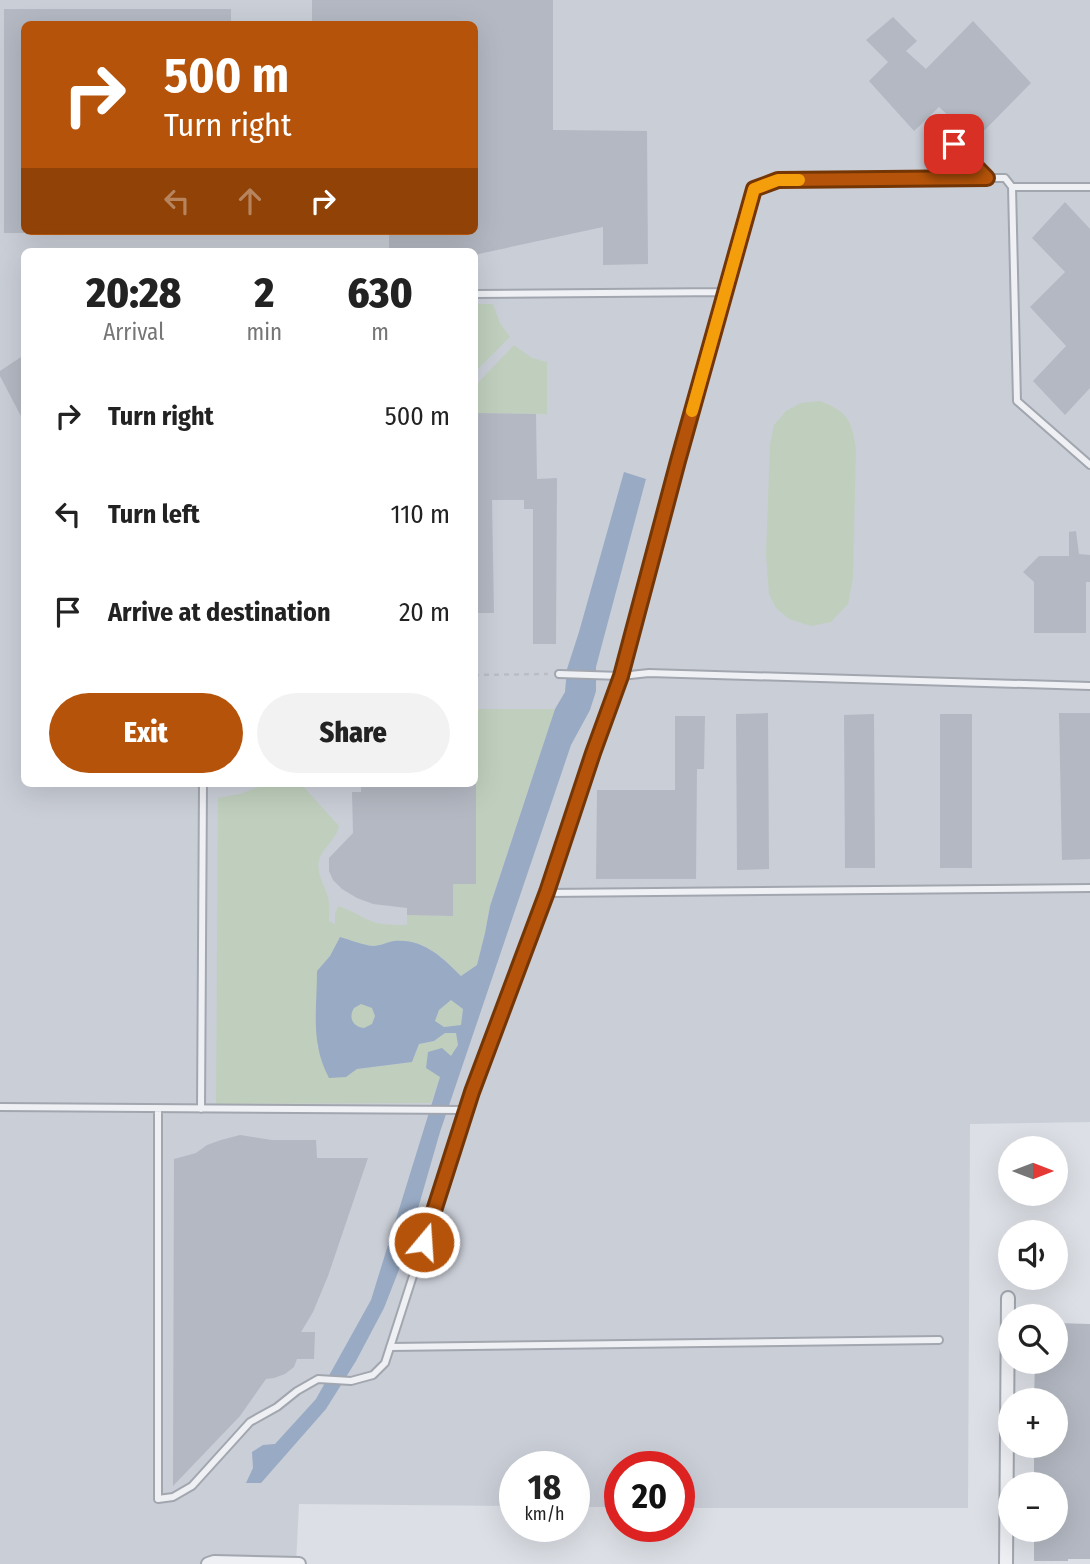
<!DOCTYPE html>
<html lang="en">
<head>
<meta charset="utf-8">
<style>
	body { margin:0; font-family:"Fira Sans Condensed",sans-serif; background:#f2f2f2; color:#222; height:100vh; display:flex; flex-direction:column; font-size:26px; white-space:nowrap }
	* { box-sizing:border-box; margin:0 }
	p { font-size:23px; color:#767676 }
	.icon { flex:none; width:38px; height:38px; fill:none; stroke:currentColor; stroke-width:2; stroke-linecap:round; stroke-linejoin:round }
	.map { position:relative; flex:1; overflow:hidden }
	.details { position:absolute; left:21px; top:248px; width:457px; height:539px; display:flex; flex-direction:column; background:#fff; border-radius:10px; box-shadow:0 7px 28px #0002 }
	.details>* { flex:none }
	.top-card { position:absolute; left:21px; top:21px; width:457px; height:214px; border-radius:10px; box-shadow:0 7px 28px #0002; background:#b45309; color:#fff; overflow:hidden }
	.needle { width:46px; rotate:90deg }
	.controls { position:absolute; left:998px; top:1136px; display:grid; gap:14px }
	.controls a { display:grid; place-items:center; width:70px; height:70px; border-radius:50%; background:#fff; box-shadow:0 7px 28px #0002; font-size:35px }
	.speed { position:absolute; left:499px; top:1451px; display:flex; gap:14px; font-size:35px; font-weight:700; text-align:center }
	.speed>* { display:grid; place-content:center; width:91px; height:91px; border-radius:50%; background:#fff; box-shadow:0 7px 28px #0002; line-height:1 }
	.speed small { font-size:18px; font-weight:400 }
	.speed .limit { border:10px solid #d22; background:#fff; color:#111 }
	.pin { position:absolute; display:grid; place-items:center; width:60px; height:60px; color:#fff; margin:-30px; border-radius:14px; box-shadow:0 4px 10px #0006 }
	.me { position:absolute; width:77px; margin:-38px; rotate:18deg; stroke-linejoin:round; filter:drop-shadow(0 0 5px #0008) }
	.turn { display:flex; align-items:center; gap:24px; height:147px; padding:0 28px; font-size:32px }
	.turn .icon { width:91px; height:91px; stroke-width:2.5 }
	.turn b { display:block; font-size:49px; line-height:60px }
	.lanes { display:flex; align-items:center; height:66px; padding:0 28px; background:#0003; justify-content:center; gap:35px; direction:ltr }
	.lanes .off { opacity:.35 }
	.eta { display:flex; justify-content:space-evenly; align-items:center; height:119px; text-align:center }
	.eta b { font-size:42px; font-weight:800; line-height:49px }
	.cta { display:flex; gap:14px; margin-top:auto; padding:14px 28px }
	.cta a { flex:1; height:80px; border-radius:42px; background:#b45309; color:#fff; font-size:28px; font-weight:800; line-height:80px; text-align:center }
	.cta a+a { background:#f2f2f2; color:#222 }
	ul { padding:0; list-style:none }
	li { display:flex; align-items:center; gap:21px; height:98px; padding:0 28px }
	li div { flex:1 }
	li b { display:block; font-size:26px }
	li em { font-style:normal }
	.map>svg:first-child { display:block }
	.built { fill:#caced7; fill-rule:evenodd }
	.green { fill:#c0cfbd }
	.water { fill:#98aac4; fill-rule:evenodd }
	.building { fill:#b3b8c2 }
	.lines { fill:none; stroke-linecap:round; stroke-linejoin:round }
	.lane-casing { stroke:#a2a6af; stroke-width:10 }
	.street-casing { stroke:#a2a6af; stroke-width:16 }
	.path { stroke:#babdc4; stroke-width:2.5; stroke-dasharray:5 5; stroke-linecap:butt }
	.lane { stroke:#eef0f4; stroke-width:6 }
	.street { stroke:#eef0f4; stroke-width:12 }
	.route-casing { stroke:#753606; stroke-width:18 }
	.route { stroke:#b45309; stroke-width:12 }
	.slow { stroke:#f59e0b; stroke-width:12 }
</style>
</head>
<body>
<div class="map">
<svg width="1090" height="1564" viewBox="0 0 1090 1564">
	<rect width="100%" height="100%" fill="#dcdfe5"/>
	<path class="built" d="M0 0H1090V1122L970 1124 968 1508H679V1466H620L619 1507H574V1466H514V1506L299 1504 296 1564H0ZM24 24H474V231H24ZM24 252H474V784H24Z"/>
	<path class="green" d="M474 304H493L500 323 510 337 474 373Z
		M514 345 532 358 547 362V414L474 413V387Z
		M820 401C848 412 851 419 856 448L853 578 848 604 831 622 811 626 789 619 776 608 769 594 766 554 770 445 774 425 786 411 801 403Z
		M476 709H555L490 905 485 933 477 965 461 976C443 957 423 938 395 941 387 942 380 946 373 946 362 945 351 940 341 937L330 956 317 971V1047L346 1077 357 1069 412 1062 419 1044 434 1041 445 1033 456 1032 458 1045 440 1077 431 1103 216 1104 218 798 240 794 267 784H301L339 826C337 839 323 847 319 860 316 874 325 885 328 898 330 905 329 914 329 921L335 924V914L338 906C352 910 363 919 377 923 387 925 397 925 407 925V915L452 916 453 884H476Z
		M451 1000 463 1009 461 1025 443 1027 435 1022 439 1010Z
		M351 1016a12 12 0 1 1 24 0a12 12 0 1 1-24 0Z"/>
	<path class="water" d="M624 472 646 479 596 667V691L590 710 571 745 440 1132 404 1257 384 1308 356 1361 326 1409 261 1483H246L253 1468 252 1452 263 1445 275 1444 316 1399 371 1300 440 1077 426 1068 428 1052 442 1048 451 1056 458 1045 456 1033H445L434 1041 419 1044 412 1062 357 1069 346 1077 329 1078C310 1042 317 1010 317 971L330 956 340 937C351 940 362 945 373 946 380 946 387 942 394 941 423 938 442 957 461 976L477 965 485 933 490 906 555 709 565 692 567 669 579 632ZM451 1000 463 1009 461 1025 444 1027 435 1021 439 1010ZM361 1004 372 1008 375 1016 372 1024 364 1028C353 1027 348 1018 354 1008Z"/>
	<path class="building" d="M312 0H553V130L647 131 648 264 603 265V227L474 255V252H389V231H474V24H312Z
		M4 9H231V24H24V233H4Z
		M893 17 917 41 906 51 926 69 973 21 1031 83 975 140 939 107 914 131 869 81 888 62 866 40Z
		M1065 202 1090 229V388L1065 415 1033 381 1066 346 1030 307 1065 272 1032 238Z
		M24 355V422L0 376V371Z
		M474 413 536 414 537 479 557 478 556 644H533V509H524V500H492L494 613H474Z
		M1076 531 1079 554 1090 555V582H1086V633H1034V582L1023 572 1039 556H1069V532Z
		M768 713 769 869 737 870 736 714Z
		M1059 713H1090V859L1062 860Z
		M874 714 875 868H845L844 715Z
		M940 714H972V868H940Z
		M675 716H705L704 769H697L696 879H596L597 790H675Z
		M361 784H476V884H453V916L407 915V908L373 904 357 898 342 889 333 880 329 871V858L353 833 352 792H361Z
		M240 1135 272 1140H316L317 1158H368L328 1276 313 1312 301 1332H315L314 1359H297L294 1367 285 1374 274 1378 266 1379 240 1416 173 1486 174 1159 196 1153 207 1145 221 1140Z
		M1055 1323 1090 1324V1559H1068V1561H1034V1530H1055V1484H1034V1446H1055V1400H1034L1035 1362H1055Z"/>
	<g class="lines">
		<defs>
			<path id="lane" d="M939 127 987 178H1005L1012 187
				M1090 187H1012L1017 401 1090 465
				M474 294 725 292
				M559 674 621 676 678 461 754 189 778 180 987 178
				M547 893 1090 888
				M0 1107 467 1110
				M158 1109V1499L173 1497 192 1486 250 1422 277 1407 297 1391 318 1379 351 1381 373 1375 385 1363 472 1092 547 893 593 753 621 676 649 673 1090 686
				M201 1109 203 784
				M390 1347 939 1340"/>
			<path id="street" d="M208 1564 214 1562 299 1564
				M1006 1564 1008 1298"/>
		</defs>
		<use href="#lane" class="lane-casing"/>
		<use href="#street" class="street-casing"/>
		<path class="path" d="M474 675 548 674"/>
		<use href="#lane" class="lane"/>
		<use href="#street" class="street"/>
	</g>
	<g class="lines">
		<defs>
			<path id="route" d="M424 1242 472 1092 547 892 593 753 621 676 678 461 754 189 778 180 987 178 954 144"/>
		</defs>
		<use href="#route" class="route-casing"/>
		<use href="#route" class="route"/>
		<path class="slow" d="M692 411 754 189 778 180H799"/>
	</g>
</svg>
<div class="controls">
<a><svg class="needle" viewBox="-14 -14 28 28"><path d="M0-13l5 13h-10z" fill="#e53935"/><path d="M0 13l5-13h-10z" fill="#767676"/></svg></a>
<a><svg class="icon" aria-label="sound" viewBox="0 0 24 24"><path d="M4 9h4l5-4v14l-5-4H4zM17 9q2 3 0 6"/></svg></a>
<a><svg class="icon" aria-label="search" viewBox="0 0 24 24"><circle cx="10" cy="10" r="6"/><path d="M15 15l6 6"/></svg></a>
<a>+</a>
<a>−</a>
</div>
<div class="speed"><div>18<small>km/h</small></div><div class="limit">20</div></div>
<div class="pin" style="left:954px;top:144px;background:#d93025"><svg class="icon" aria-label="arrive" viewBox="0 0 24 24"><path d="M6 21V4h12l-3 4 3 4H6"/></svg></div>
<svg class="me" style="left:424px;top:1242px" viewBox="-20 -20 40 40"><circle r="17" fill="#b45309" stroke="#fff" stroke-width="3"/><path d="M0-11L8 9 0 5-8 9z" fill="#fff"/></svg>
<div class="top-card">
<div class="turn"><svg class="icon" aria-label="right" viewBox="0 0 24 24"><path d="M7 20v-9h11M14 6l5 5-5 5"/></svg><div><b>500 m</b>Turn right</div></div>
<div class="lanes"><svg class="icon off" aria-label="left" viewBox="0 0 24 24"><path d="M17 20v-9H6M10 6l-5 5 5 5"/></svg><svg class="icon off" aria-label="ahead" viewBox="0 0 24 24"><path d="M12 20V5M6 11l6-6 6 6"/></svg><svg class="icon" aria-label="right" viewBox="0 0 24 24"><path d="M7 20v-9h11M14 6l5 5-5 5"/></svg></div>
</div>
<section class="details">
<div class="eta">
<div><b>20:28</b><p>Arrival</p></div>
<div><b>2</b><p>min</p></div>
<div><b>630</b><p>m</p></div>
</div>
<ul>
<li><svg class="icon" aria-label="right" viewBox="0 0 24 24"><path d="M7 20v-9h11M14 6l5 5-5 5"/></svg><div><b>Turn right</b></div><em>500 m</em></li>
<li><svg class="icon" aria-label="left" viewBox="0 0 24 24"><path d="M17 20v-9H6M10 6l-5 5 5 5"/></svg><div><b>Turn left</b></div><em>110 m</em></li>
<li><svg class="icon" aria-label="arrive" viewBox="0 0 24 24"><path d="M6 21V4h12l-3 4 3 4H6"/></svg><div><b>Arrive at destination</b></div><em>20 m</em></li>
</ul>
<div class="cta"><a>Exit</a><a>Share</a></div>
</section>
</div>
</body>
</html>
